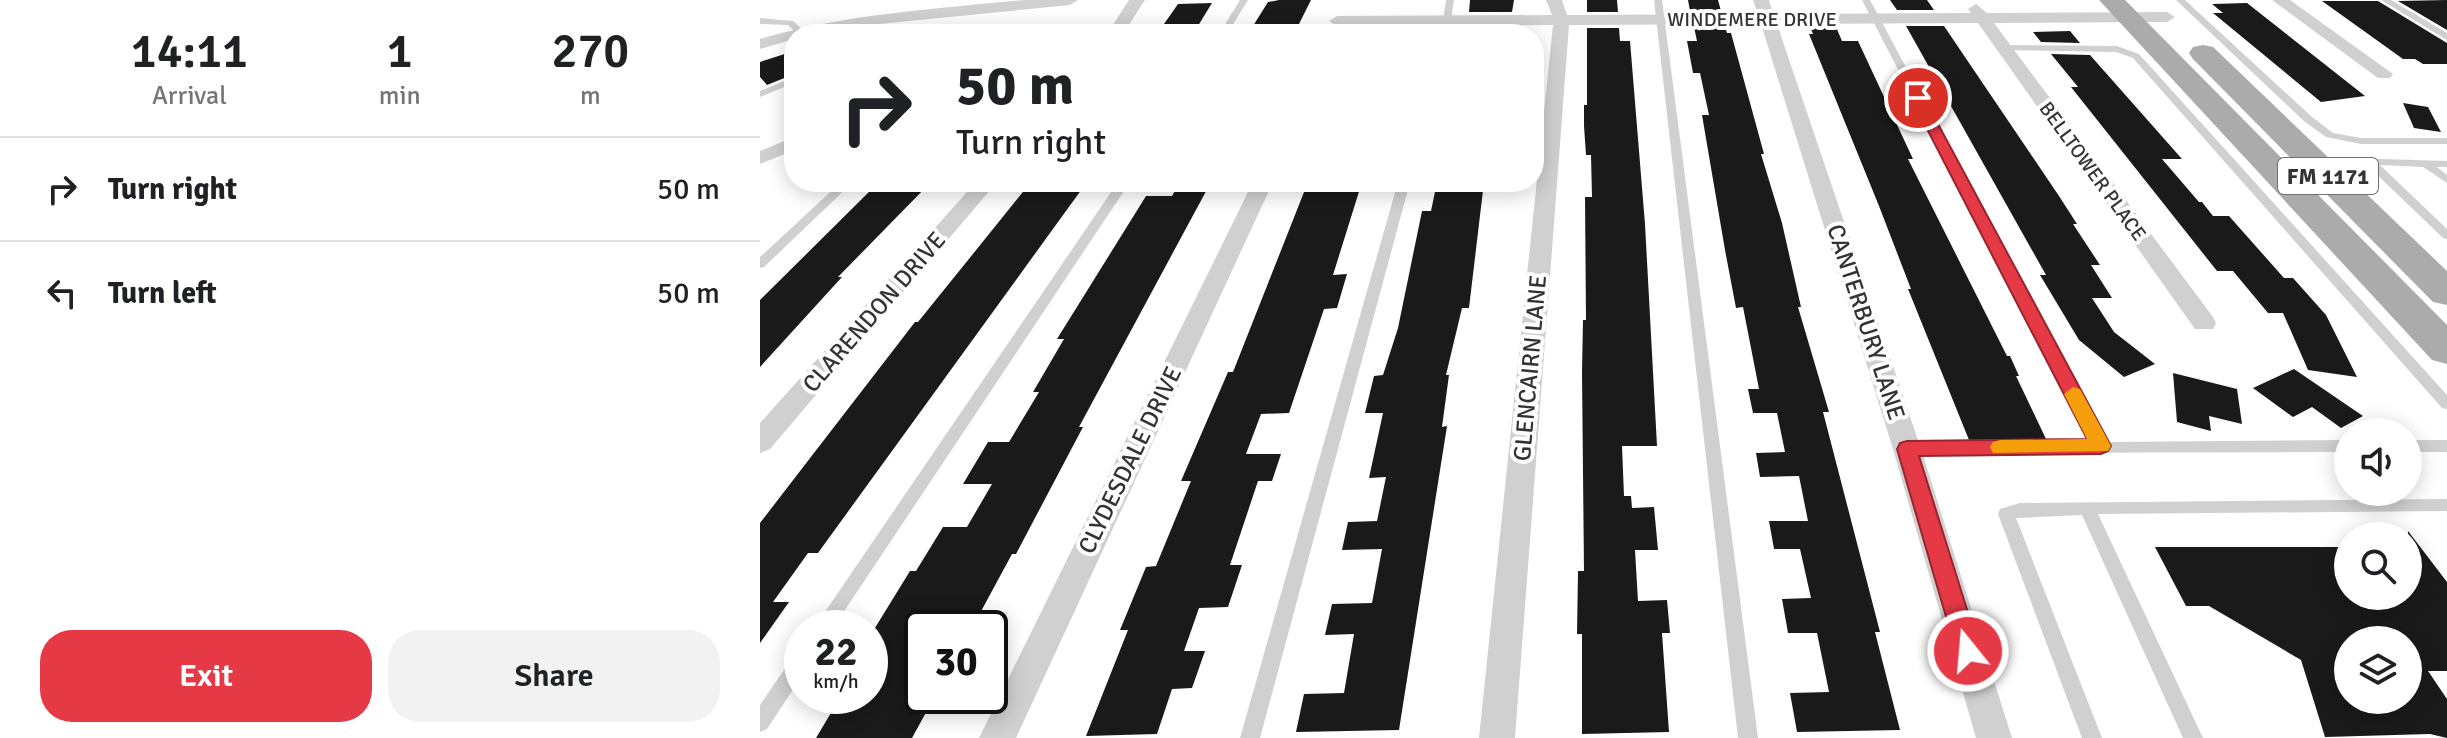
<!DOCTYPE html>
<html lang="en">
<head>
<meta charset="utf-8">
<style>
	body { margin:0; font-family:Signika,sans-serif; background:#f2f2f2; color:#202124; height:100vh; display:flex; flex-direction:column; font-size:30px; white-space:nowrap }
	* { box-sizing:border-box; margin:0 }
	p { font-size:26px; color:#757577 }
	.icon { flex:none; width:44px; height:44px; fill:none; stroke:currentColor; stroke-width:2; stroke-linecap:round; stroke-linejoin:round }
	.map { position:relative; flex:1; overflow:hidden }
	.details { display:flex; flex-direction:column; background:#fff; width:760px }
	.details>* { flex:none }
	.banner { position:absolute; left:24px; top:24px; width:760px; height:168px; border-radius:32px; box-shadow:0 4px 20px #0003; background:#fff; color:#202124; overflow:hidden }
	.buttons { position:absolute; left:1574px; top:418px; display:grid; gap:16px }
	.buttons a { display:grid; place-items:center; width:88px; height:88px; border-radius:50%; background:#fff; box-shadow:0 4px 20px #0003; font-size:40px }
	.speed { position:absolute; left:24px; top:610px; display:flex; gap:16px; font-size:40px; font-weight:700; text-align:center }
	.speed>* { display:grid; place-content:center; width:104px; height:104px; border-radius:50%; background:#fff; box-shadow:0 4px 20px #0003; line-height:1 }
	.speed small { font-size:20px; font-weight:400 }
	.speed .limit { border:4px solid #111; border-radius:12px; background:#fff; color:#111 }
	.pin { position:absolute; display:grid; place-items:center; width:68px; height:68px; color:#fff; margin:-34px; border:4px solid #fff; border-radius:50%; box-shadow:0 2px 8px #0007 }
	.me { position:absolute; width:88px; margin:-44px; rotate:343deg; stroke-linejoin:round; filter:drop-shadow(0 0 6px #0008) }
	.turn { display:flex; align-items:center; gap:28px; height:168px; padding:0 40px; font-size:36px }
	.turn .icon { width:104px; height:104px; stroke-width:2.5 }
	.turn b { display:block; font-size:56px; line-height:68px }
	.eta { display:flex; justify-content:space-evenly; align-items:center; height:136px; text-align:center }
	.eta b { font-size:48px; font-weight:600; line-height:56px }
	.cta { display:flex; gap:16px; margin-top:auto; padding:16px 40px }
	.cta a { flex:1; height:92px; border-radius:32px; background:#e63946; color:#fff; font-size:32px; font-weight:600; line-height:92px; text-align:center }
	.cta a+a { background:#f2f2f2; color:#202124 }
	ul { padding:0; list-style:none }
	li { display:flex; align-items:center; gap:24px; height:104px; padding:0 40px; border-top:2px solid #e0e0e0 }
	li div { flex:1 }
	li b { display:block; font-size:30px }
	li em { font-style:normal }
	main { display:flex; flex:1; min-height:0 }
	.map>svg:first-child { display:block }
	.building { fill:#1a1a1a; fill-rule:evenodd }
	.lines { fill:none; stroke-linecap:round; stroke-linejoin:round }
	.service { fill:#d0d0d0; fill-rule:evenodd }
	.minor { fill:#d0d0d0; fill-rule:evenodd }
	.primary { fill:#ababab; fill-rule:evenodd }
	.route { fill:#e63946; stroke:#96252e; stroke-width:2 }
	.slow { fill:#f59e0b }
	.labels { text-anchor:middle; stroke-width:8; stroke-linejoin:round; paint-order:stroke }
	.far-street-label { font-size:20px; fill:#333; stroke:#fff }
	.shield { fill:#fff; stroke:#707070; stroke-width:2 }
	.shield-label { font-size:22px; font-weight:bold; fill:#333 }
	.street-label { font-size:24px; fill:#333; stroke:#fff }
</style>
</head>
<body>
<main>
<section class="details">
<div class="eta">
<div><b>14:11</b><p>Arrival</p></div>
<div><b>1</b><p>min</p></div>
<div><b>270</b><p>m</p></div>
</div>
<ul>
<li><svg class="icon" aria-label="right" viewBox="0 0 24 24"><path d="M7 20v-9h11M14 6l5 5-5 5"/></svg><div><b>Turn right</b></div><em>50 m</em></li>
<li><svg class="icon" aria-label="left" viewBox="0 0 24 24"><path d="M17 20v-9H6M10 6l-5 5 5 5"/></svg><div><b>Turn left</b></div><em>50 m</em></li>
</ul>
<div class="cta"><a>Exit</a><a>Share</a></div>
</section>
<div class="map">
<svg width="1687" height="738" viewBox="0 0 1687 738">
	<rect width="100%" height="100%" fill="#fff"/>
	<path class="building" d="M519 0H551L534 34H488L508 2Z
		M710 0H754L752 12H709Z
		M827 0H857L858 12H827Z
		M928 0H958L961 11H930Z
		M1130 0H1167L1174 10H1137Z
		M1687 0V30L1638 1Z
		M1562 1H1618L1687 43V64H1663L1655 59H1643Z
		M452 3 433 34H397L418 4Z
		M1487 3 1605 96 1561 102 1453 13H1463L1452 4Z
		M1146 26H1184L1299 196 1317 224H1313L1340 265H1331L1352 298H1332L1354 332 1395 364 1364 377 1319 340 1280 275H1286Z
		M934 27H965L967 33H971L1004 154H1001L1022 223 1041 307H1038L1069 412H1063L1120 632H1115L1140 730 1037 732 1030 693 1069 692 1057 633H1028L1022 599 1051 598 1040 549H1014L1009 521H1048L1039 476 1000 477 996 453 1025 452 1017 413H993L988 389H999L983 307 976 308 965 250 942 115H949L940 73H933L927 41H937Z
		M1050 27H1076L1082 41H1098L1153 159H1148L1247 356H1250L1259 376H1256L1286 439 1209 440 1148 289H1151L1119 206 1049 34H1053Z
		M827 28H859L860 41H870L885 224 897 446H862L864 496H871L872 508 894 507 898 550H875L878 601 907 600 910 633H902L909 732 822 734V634H817L818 571H824L822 372 823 320H826L825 197H832L831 155H826L824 126V105H827Z
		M1310 31 1320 43 1281 42 1273 32Z
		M34 51V74L7 85 0 77V62Z
		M1291 54 1330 55 1422 159H1402L1439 202H1442L1453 216H1469L1524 278H1533L1566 315 1597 377 1548 370 1523 313H1508L1473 271H1457L1311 87H1318Z
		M1643 103 1668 107 1681 132 1654 128Z
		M119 182H171L78 277H82L0 367V300Z
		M271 182H327L58 553H48L13 602H29L0 643V523L155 322H158Z
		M420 182H451L319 427H323L256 554H252L212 628H162V696H175L152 738H56L81 696H110V636L150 571H156L183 527H207L232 484H203L228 442H249L279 392H273L304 339H297L386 196H412Z
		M548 182H602L573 275 587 274 577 308 564 309 529 413 501 414 486 454H521L512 481H498L470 565H482L468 607 439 608 424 651H445L432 688 412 689 397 734 326 736 368 630H360L386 567 396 566 431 481H421L468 372H473Z
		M677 182H724L709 308H702L686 375H689L682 427 687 426 639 730 536 732 544 694 584 693 594 634 565 635 572 604 612 603 622 549 582 550 588 522 617 521 626 477 609 478 623 413H605L614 376 623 375 638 328 662 211H671Z
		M1534 369 1603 416 1581 428 1552 407 1533 417 1493 388Z
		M1413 373 1477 389 1482 424 1449 416 1451 431 1417 422Z
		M1648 531 1687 582V671H1668L1687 699V738L1670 734 1565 737 1541 660 1449 606H1426L1395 547H1588V596H1648ZM1588 640H1648V700H1588Z"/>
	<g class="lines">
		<path class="service" d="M480 0H488L467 34H459Z
			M686 0H694L689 34H681Z
			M894 0H902L998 738H978Z
			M1102 0H1110L1346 442 1588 440V452L1142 453 1139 449 1142 445 1147 443 1331 442Z
			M1416 0H1425L1552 117 1573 133 1601 138H1687V144H1601L1566 137 1544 121Z
			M1621 0H1631L1687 33V40Z
			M0 18 33 21 45 32 38 34 28 25 0 24Z
			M1244 45 1357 46 1379 54 1687 395V409L1682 408 1373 58 1356 52 1241 50V46Z
			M34 77V83L0 97V91Z
			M1555 157 1687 161V167H1677L1687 175V183L1663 167 1620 165 1687 229V239L1683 238 1607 165 1551 162 1550 160Z
			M81 182H93L4 267 0 268V257Z
			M358 182H370L73 628H54Z
			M638 182H650L500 738H480Z
			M1648 440H1687V452H1648Z
			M1687 499V511L1338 514 1443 738H1423L1322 515 1256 518 1342 738H1322L1238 514 1240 509 1260 503Z
			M42 651V676L7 729 0 732V705L35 654Z"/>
		<path class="minor" d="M264 0H318L310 5 119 24 62 34H34V39L0 49V39C86 14 175 9 264 0Z
			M369 0H385L363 34H347Z
			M786 0H802L807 15 998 14 993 0H1009L1013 14 1211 13 1208 9 1216 4 1227 13 1407 12 1415 17 1407 22 1234 23 1453 317 1456 323 1453 329H1435L1218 23 1017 24 1161 449 1252 738H1216L1133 449 1001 24 809 25 755 738H719L793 25 577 26 569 21 577 16 792 15Z
			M1512 0H1530L1633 74 1630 78H1618Z
			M34 137V150L0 164V151Z
			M216 182H237L10 449 0 453V423Z
			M493 182H513L256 738H219Z"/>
		<path class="primary" d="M1339 0H1365L1687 325V364L1672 360Z
			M1443 45 1453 47 1687 271V305L1673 302 1433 59 1429 53 1433 47Z"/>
	</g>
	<path class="route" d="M1158 94 1164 98 1351 446 1348 451 1341 454 1159 456 1220 651 1216 659 1208 662 1200 659 1196 651 1137 449 1140 443 1147 441 1327 439 1151 98Z"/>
	<path class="slow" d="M1313 387 1320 389 1351 446 1348 451 1233 453 1230 447 1233 442 1240 440 1327 439 1304 394Z"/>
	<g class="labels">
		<g class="far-street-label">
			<text x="992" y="26">WINDEMERE DRIVE</text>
			<text transform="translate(1333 171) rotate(54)" y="7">BELLTOWER PLACE</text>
		</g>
		<rect class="shield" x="1518" y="158" width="100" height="36" rx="6"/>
		<g class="shield-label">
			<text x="1568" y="184">FM 1171</text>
		</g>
		<g class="street-label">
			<text transform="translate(114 312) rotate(-49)" y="8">CLARENDON DRIVE</text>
			<text transform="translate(1106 322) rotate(72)" y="8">CANTERBURY LANE</text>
			<text transform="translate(770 368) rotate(-85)" y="8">GLENCAIRN LANE</text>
			<text transform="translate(370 460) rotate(-64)" y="8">CLYDESDALE DRIVE</text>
		</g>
	</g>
</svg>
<div class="buttons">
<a><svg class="icon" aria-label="sound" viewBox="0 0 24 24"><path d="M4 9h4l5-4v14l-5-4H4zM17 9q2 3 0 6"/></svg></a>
<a><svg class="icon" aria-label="search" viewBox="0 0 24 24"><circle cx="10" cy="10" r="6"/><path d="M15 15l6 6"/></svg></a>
<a><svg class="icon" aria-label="layers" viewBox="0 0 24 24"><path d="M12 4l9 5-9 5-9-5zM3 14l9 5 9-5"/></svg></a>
</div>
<div class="speed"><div>22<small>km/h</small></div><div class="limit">30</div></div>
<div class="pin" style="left:1158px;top:98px;background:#d93025"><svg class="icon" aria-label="arrive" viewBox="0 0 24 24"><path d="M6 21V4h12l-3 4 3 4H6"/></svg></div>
<svg class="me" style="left:1208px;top:651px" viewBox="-20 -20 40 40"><circle r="17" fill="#e63946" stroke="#fff" stroke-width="3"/><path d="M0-11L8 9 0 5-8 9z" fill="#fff"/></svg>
<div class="banner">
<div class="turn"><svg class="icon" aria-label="right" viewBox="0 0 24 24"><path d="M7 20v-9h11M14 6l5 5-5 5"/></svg><div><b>50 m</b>Turn right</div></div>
</div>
</div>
</main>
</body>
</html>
